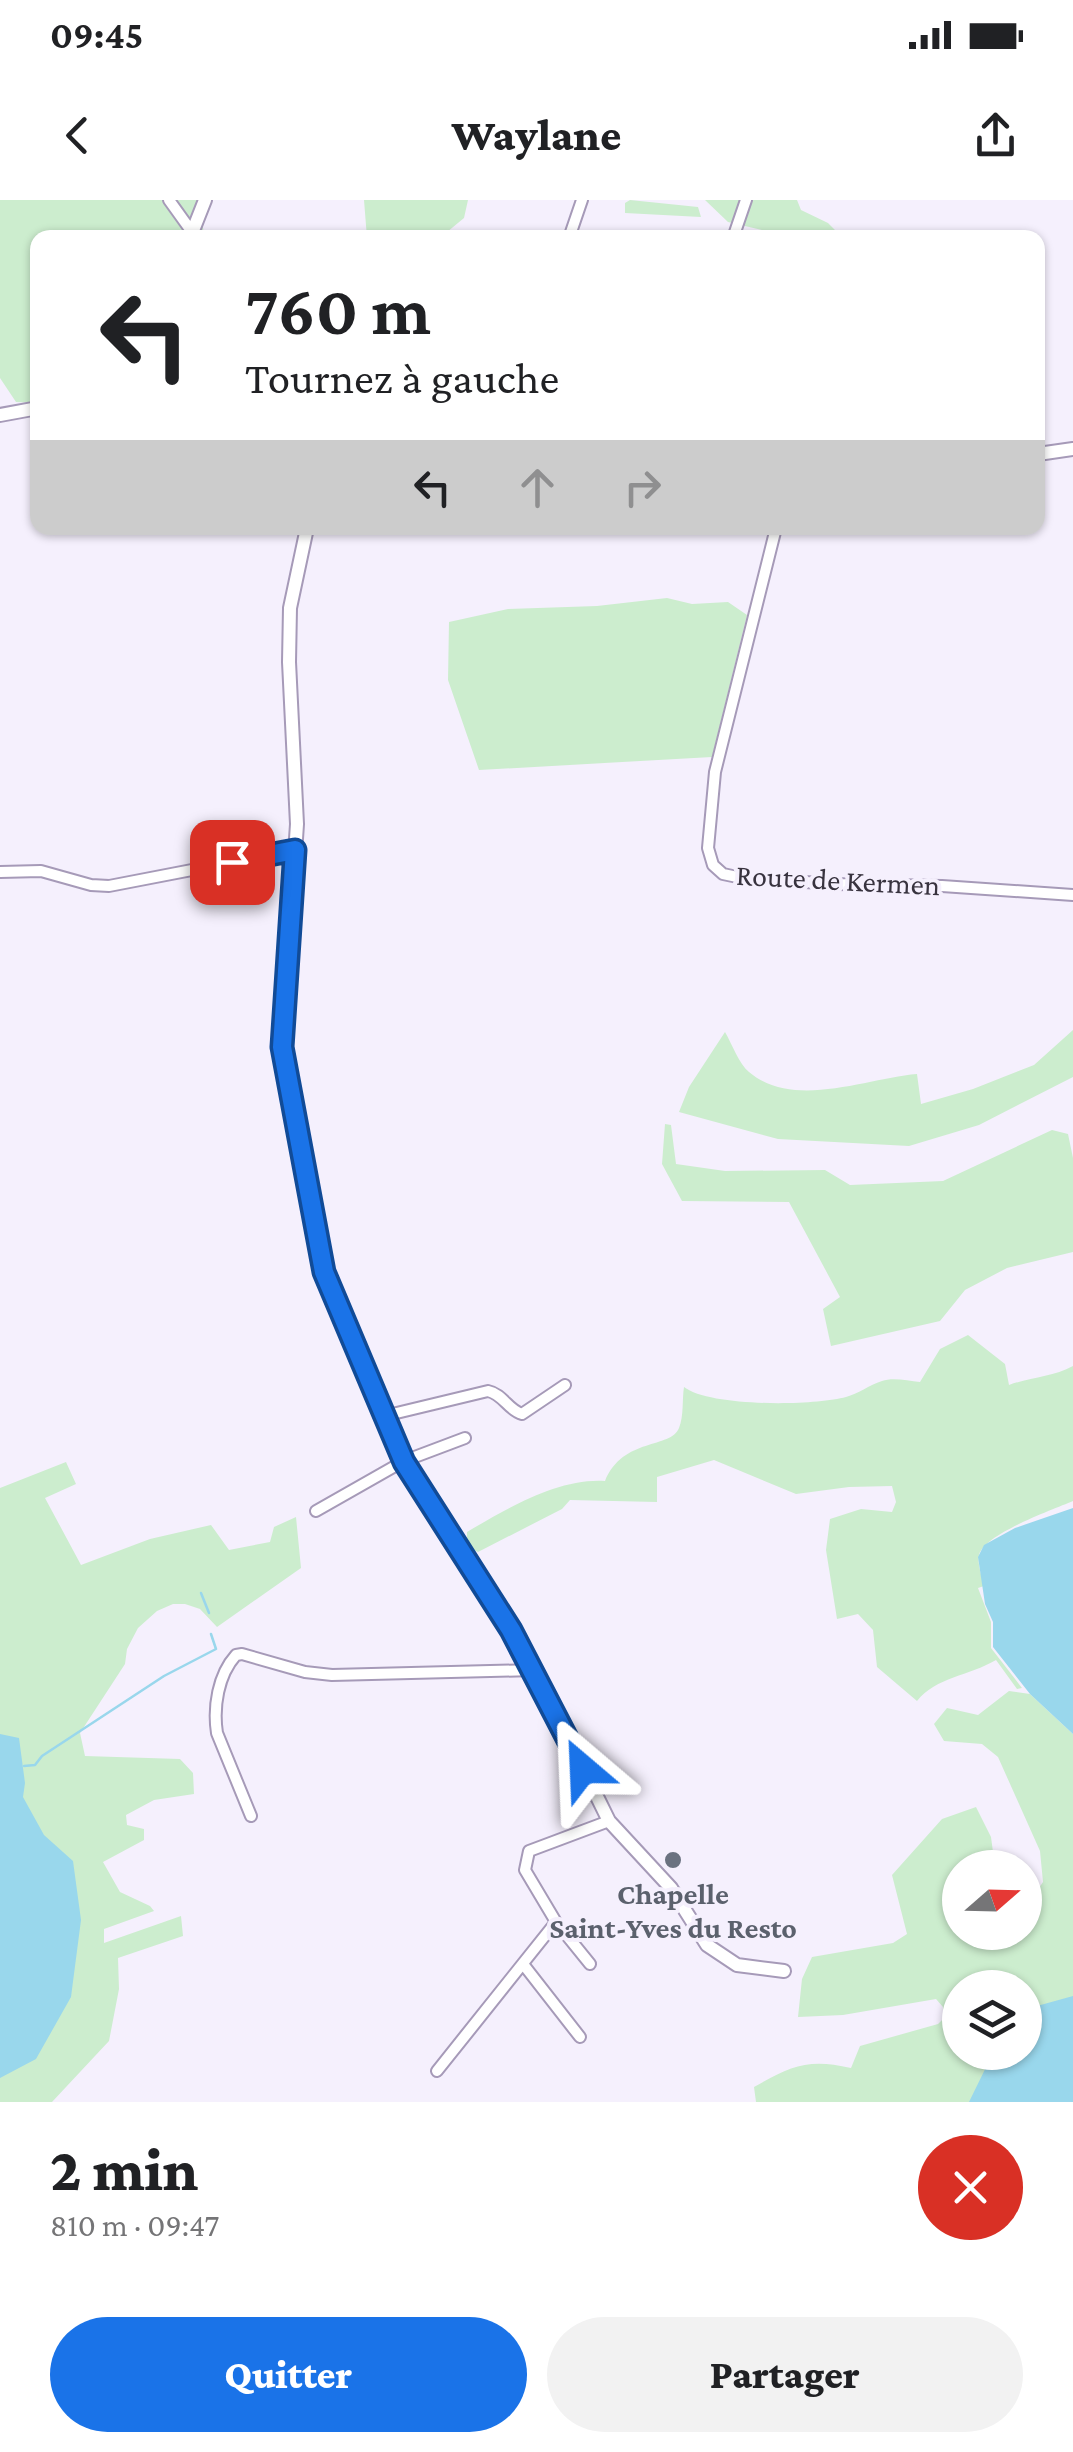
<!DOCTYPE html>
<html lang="fr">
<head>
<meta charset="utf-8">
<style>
	body { margin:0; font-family:"Crimson Pro",serif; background:#f2f2f2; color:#202124; height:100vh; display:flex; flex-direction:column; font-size:38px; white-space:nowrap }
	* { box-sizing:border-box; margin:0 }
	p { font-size:32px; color:#757577 }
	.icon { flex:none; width:55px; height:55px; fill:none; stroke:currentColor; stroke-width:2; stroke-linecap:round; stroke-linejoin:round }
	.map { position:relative; height:1902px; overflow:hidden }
	.drawer { display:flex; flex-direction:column; background:#fff; flex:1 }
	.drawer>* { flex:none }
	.top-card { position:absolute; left:30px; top:30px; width:1015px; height:305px; border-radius:20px; box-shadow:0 2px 8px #0004; background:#fff; color:#202124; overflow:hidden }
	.needle { width:65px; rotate:70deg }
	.controls { position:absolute; left:942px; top:1650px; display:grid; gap:20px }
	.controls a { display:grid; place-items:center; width:100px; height:100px; border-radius:50%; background:#fff; box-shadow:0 2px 8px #0004; font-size:50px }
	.pin { position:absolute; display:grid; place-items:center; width:85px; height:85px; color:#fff; margin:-42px; border-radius:20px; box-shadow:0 5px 15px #0006 }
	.me { position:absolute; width:110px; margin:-55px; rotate:334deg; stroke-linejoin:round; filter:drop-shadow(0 0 8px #0008) }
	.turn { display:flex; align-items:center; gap:35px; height:210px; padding:0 50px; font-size:45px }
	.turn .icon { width:130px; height:130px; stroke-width:2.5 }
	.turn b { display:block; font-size:70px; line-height:85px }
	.lanes { display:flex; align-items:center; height:95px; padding:0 50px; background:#0003; justify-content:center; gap:50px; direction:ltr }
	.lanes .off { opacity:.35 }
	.round { display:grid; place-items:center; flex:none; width:105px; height:105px; border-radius:52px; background:#f2f2f2 }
	.summary { display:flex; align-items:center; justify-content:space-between; height:170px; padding:0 50px }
	h1 { font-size:60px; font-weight:800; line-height:75px }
	.button { display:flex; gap:20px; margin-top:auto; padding:20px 50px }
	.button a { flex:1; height:115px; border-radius:60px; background:#1a73e8; color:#fff; font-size:40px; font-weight:800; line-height:115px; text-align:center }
	.button a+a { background:#f2f2f2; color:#202124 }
	.status { display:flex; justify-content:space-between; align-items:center; height:70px; padding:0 50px; background:#fff; direction:ltr }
	.status svg { height:28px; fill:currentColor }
	header { display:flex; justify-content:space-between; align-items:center; height:130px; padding:0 50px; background:#fff; font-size:45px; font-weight:800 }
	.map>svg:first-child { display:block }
	.green { fill:#ccedce; fill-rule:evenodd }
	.water { fill:#99d7ec }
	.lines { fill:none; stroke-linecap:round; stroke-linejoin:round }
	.stream { stroke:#99d7ec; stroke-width:2.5 }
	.minor-casing { stroke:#a69ab8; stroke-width:14 }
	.tertiary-casing { stroke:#a69ab8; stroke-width:16 }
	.minor { stroke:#fff; stroke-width:10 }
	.tertiary { stroke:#fff; stroke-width:12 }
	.route-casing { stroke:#114b97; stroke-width:25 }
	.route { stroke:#1a73e8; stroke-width:18 }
	.worship-dot { fill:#6b7280; stroke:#f5f0fd; stroke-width:4 }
	.labels { text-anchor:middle; stroke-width:8; stroke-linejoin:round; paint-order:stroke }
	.street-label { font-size:30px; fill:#38333f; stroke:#f5f0fd }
	.worship-label { font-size:30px; font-weight:bold; fill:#5b616d; stroke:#f5f0fd }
</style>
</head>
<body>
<div class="status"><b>09:45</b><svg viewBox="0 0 49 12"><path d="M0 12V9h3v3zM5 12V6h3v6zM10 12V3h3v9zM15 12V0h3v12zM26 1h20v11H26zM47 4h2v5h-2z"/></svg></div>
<header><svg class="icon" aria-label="back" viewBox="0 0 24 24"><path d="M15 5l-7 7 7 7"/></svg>Waylane<svg class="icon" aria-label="share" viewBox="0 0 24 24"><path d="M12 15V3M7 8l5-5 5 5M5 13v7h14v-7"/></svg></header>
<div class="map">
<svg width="1073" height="1902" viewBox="0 0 1073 1902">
	<rect width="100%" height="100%" fill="#f5f0fd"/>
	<path class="green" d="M0 0H210L202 18 204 37 38 38 37 203 16 202 0 178Z
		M364 0H468L464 18 441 37 367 38Z
		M630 0 698 7 701 17 625 13V3Z
		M705 0H797L801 10 828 23 835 30 834 37H792L728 22Z
		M667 398 692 404 728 402 747 415 712 557 479 570 448 480 449 422 508 409 597 406Z
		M1073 830V877L979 925 909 946 778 939 679 912 689 887 725 832C732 844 739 864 749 872 794 910 867 878 917 874L921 904 973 889 1034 865Z
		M665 924 671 925 676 964 725 971 825 970 850 985 943 981 1052 930 1068 934 1073 958V1052L1007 1068 965 1090 940 1121 831 1146 823 1109 840 1097 789 1002 682 1001 662 964Z
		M968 1135 1005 1164 1009 1185C1031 1177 1053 1177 1073 1166V1301C1052 1310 984 1334 979 1355 977 1363 982 1377 984 1386L978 1388 991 1422V1448L1022 1488 1017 1489 996 1460C969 1476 936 1477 917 1501L877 1467 873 1430 858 1414 837 1419 826 1350 830 1319 861 1309 892 1312 896 1302 892 1286 849 1287 796 1294 714 1260 657 1277V1302L570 1300 562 1309 478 1352 467 1347V1332C506 1309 558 1278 605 1281 623 1237 671 1249 679 1228 684 1216 682 1199 684 1187 710 1207 813 1206 846 1197 858 1194 869 1185 882 1181 893 1177 908 1181 920 1182L940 1149Z
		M66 1262 76 1284 45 1298 81 1365 150 1339 211 1325 229 1350 270 1342 274 1327 296 1317 301 1368 217 1427 200 1409 185 1404H173L157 1411 138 1428 127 1449 125 1464 80 1533 85 1556 180 1559 193 1573 194 1594 154 1600 126 1615 127 1625 144 1629V1640L103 1662 120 1692 150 1706 154 1711 104 1729V1743L181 1716 183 1736 118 1758 119 1789 109 1841 52 1902H0V1288Z
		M1009 1491 1030 1494 1073 1534V1902H756L754 1887C791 1866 808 1858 851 1868L860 1846 938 1824 944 1818 943 1807 936 1799 843 1815 798 1817 802 1779 812 1757 893 1743 907 1734 892 1675 942 1619 976 1607 991 1637 995 1667 960 1668V1732H1025V1696L1035 1694 1043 1682 1040 1651 998 1557 982 1544 944 1541 934 1524 947 1508 978 1515ZM960 1788H1025V1852H960Z"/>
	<path class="water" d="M1073 1308V1534L1030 1494 993 1447V1422L985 1404 978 1357 984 1345 1015 1328Z
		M0 1534 19 1538 25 1583 23 1597 44 1635 73 1661 81 1720 71 1797 36 1859 0 1878Z
		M1073 1796V1902H969L993 1853 1025 1852V1813L1037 1806Z"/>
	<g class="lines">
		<path class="stream" d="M201 1393 209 1413
			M24 1566 35 1565 42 1556 164 1476 216 1449 211 1434"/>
		<defs>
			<path id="minor" d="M169 0 192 32
				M569 38 582 0
				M733 38 746 0
				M776 328 715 572 708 648 713 665 723 674 742 678 836 684 942 686 1073 695
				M0 672 41 671 91 685 109 686 295 650
				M384 1216 488 1191C503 1194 508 1210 522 1214L565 1185
				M316 1311 404 1261 465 1238
				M251 1616 217 1533C213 1507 218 1475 236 1455L242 1454 305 1472 332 1475 534 1470
				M523 1764 580 1837
				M590 1764 556 1722 525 1670 529 1651 609 1621
				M437 1871 556 1722"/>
			<path id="tertiary" d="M190 38 205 0
				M0 215 38 208
				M1038 254 1073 249
				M307 328 290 408 289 462 297 624 282 847 325 1073 404 1261 511 1430 548 1497 609 1621 671 1688 707 1745 737 1765 784 1771"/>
		</defs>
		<use href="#minor" class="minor-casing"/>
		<use href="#tertiary" class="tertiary-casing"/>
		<use href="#minor" class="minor"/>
		<use href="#tertiary" class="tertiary"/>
	</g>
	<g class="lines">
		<defs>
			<path id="route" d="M232 662 295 650 282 847 324 1072 404 1262 511 1430 583 1569"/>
		</defs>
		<use href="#route" class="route-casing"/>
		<use href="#route" class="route"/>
	</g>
	<circle class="worship-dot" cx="673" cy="1660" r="10"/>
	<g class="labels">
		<g class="street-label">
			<text transform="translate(838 680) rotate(3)" y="10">Route de Kermen</text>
		</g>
		<g class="worship-label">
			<text x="673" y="1704">Chapelle<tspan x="673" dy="34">Saint-Yves du Resto</tspan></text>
		</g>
	</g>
</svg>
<div class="controls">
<a><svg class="needle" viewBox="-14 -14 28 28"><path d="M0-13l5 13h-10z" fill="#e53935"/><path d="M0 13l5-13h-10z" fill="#757577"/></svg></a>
<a><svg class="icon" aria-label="layers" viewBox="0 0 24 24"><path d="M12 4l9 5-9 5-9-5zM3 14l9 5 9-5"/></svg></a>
</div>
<div class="pin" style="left:232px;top:662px;background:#d93025"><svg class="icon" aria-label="arrive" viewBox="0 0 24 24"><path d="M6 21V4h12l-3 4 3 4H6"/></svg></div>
<svg class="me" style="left:583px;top:1569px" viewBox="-20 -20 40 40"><path d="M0-17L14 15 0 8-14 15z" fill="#1a73e8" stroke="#fff" stroke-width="4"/></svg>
<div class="top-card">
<div class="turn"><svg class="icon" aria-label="left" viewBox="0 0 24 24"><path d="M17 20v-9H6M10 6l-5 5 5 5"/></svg><div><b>760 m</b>Tournez à gauche</div></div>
<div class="lanes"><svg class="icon" aria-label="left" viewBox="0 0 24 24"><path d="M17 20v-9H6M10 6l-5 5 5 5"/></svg><svg class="icon off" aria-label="ahead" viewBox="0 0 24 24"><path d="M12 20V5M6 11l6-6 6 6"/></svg><svg class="icon off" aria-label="right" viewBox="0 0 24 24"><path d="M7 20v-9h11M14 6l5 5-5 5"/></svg></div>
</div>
</div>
<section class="drawer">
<div class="summary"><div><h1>2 min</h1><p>810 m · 09:47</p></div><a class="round" style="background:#d93025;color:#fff"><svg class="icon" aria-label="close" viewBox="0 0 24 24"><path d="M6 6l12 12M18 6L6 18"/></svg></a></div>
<div class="button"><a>Quitter</a><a>Partager</a></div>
</section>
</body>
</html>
